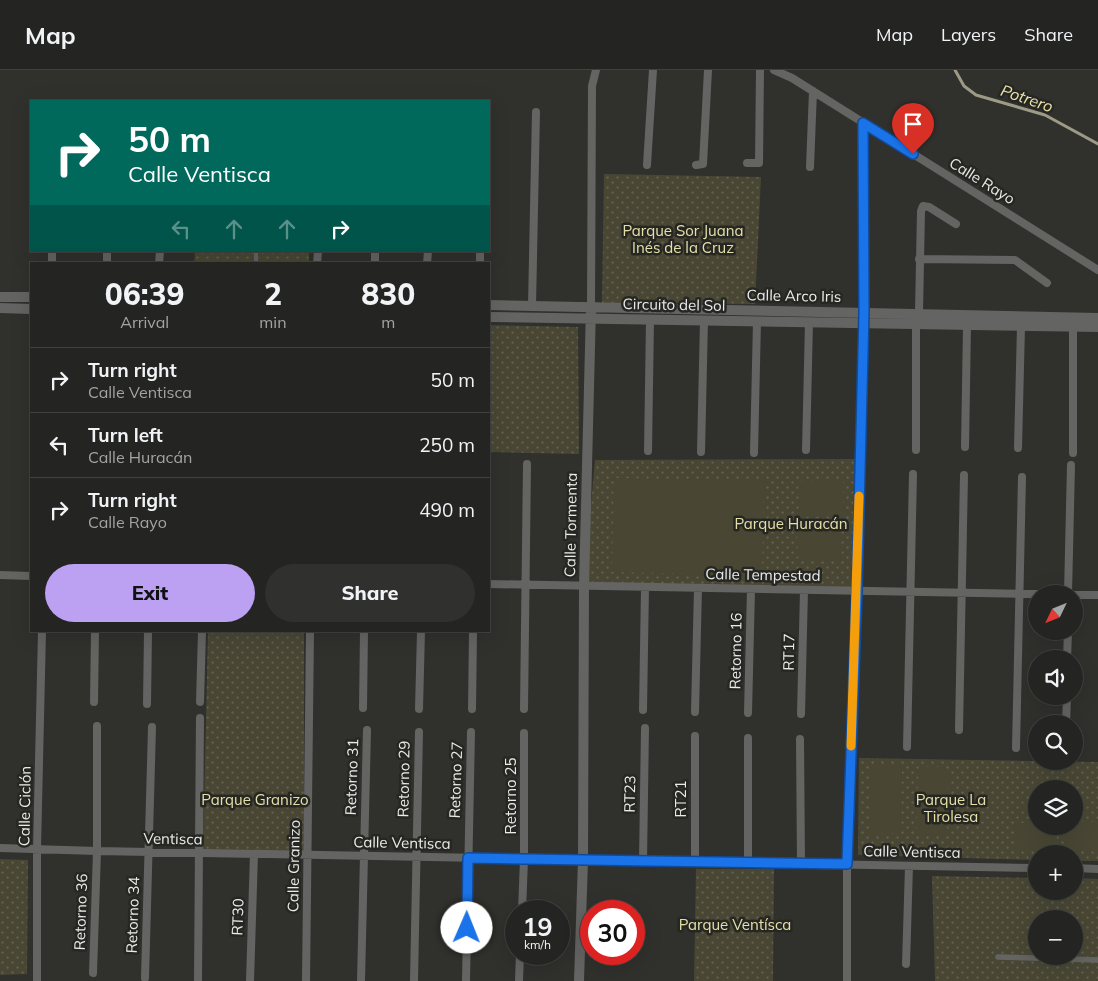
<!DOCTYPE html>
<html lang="en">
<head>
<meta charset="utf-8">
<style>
	body { margin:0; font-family:Mulish,sans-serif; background:#30302f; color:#f1f3f6; height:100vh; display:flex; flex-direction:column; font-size:19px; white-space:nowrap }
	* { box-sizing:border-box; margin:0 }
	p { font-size:16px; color:#a3a4a5 }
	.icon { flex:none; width:28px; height:28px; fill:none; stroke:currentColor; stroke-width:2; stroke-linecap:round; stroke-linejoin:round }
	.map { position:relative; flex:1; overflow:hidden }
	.details { position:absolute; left:30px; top:192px; width:460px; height:370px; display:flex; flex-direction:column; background:#242422; border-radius:0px; box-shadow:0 5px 20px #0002,0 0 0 1px #414140 }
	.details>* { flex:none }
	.top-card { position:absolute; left:30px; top:30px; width:460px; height:152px; border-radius:0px; box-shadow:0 5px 20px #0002,0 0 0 1px #414140; background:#00695c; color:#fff; overflow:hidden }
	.needle { width:32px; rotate:227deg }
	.controls { position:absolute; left:1028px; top:515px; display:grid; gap:10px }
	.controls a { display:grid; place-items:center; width:55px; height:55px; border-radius:50%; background:#242422; box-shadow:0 5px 20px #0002,0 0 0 1px #414140; font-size:25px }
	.speed { position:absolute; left:505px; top:830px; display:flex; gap:10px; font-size:25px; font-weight:700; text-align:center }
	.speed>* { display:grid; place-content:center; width:65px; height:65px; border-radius:50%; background:#242422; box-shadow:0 5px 20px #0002,0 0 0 1px #414140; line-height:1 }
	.speed small { font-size:12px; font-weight:400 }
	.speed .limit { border:8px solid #d22; background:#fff; color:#111 }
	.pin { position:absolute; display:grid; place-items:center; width:42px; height:42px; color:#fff; margin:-51px -21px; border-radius:50% 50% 50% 0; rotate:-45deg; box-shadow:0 0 5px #0007 }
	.pin .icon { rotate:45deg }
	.me { position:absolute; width:55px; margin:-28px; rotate:1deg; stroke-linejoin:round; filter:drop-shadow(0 0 4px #0008) }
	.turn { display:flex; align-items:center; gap:18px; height:105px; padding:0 15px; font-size:22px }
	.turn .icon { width:65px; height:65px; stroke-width:2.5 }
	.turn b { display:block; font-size:35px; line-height:42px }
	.lanes { display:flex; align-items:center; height:48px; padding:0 15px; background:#0003; justify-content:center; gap:25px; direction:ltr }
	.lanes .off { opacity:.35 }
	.eta { display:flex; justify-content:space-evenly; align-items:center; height:85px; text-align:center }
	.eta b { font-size:30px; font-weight:800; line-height:35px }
	.cta { display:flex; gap:10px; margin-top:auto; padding:10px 15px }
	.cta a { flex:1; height:58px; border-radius:30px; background:#bca0f2; color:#111; font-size:20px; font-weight:800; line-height:58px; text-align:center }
	.cta a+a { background:#30302f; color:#f1f3f6 }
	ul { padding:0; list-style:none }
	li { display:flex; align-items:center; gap:15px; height:65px; padding:0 15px; border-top:1px solid #414140 }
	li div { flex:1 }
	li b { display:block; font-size:19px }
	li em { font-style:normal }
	header { display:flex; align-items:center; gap:30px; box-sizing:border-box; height:70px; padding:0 25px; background:#242422; border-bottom:1px solid #414140 }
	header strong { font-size:24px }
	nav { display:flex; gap:28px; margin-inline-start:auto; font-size:18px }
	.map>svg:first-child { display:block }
	.park { fill:url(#park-dots); fill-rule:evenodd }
	.pitch { fill:#494734 }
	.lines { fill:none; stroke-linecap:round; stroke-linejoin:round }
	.stream { stroke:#9d9b85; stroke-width:3 }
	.service { stroke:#646462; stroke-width:4 }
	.pedestrian { stroke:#646462; stroke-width:5.5 }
	.minor { stroke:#646462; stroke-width:8 }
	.tertiary { stroke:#646462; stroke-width:10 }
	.route-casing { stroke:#114b97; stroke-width:12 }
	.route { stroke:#1a73e8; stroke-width:9 }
	.slow { stroke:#f59e0b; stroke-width:9 }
	.labels { text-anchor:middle; stroke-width:5; stroke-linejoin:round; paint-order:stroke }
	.street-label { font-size:15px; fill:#eaeae8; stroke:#262623 }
	.park-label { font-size:15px; fill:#e5e0a7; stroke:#262623 }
	.water-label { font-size:16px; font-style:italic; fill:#ebe5ac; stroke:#262623 }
</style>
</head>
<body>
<header>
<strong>Map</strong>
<nav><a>Map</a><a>Layers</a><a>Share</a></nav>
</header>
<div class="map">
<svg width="1098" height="911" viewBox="0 0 1098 911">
	<defs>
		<pattern id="park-dots" width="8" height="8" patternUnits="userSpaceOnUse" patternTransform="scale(1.25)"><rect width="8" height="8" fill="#494734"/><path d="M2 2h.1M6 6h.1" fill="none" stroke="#636251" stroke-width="1.8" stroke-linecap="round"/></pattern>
	</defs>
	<rect width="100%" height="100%" fill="#30302d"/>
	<path class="park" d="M604 104 761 107 755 234 602 233Z
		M195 181H309V194H194Z
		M489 255 578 257 579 384 489 382Z
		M857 389V521L584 516 595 390Z
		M208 561H304V781L203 780Z
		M859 688 1098 692V791H1074V784H1036V790L858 785ZM1036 719H1074V756H1036Z
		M0 789 28 790 27 904 0 905Z
		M696 799H774L773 911H694Z
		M932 806 1036 808V821H1074V808L1098 809V911H935ZM1036 849H1074V886H1036Z"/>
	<path class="pitch" d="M614 408 764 411 762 505 612 502Z
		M843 411 844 446 799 447 798 412Z
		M841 456 842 490H798L797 457Z
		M875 696H897L902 698 901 760 898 763 873 764 870 762 871 700Z
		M922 697H944L949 700 947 762 945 764 920 765 917 763 918 701Z
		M1074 752H1098V781H1066V756H1074Z
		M1016 753H1036V756H1057V781H1015Z"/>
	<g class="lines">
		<path class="stream" d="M955 0 964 16 976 25 1045 45 1098 74"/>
		<path class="service" d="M256 181V194"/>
		<path class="pedestrian" d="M998 887 1098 890"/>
		<path class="minor" d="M774 0 792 8 1098 200
			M747 93H759L760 0
			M647 95 653 0
			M696 95 703 94 708 0
			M810 97 813 21
			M919 189 1015 190 1047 213
			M52 194V181
			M107 194V181
			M159 194 160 181
			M317 194 318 181
			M375 194V181
			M427 194 428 181
			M480 194V181
			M532 236 536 42
			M591 237 592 16 596 0
			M919 243 921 141 923 136 929 137 956 154
			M965 377 967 255
			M1018 378 1021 256
			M806 380 809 252
			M916 380V254
			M648 381 650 250
			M701 382 704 250
			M754 383 757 251
			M1073 383V257
			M0 505 31 506
			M489 514 1036 524
			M1068 524 1071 395
			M1074 525H1098
			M1067 589 1068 561
			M94 632 95 561
			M200 632 202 561
			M147 634 148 561
			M363 638 364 561
			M419 639 421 561
			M472 639 473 561
			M524 639 527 394
			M643 640 645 517
			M695 642 698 518
			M748 643 751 519
			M801 644 804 520
			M1066 654 1067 626
			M959 660 964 405
			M695 666V792
			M748 668V793
			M800 669 801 794
			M907 677 913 404
			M1016 678 1022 407
			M0 778 97 781 1036 798
			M643 791 645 658
			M1074 798 1098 799
			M522 841 524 789V663
			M906 894 909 796
			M93 903 97 781V656
			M145 908 152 657
			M198 910 200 648
			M37 911V779L42 561
			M250 911 254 784
			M306 911 310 561
			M361 911 367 660
			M414 911 419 662
			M466 911 471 662
			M519 911 520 884
			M847 911V794L857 521 864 242 863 53"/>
		<path class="tertiary" d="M0 227H31
			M489 235 1098 248
			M0 238 31 239
			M489 247 1098 257
			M579 911 583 790 584 516 591 237"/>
	</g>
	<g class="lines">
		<defs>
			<path id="route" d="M467 858 468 788 847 794 857 521 864 242 863 53 913 84"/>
		</defs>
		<use href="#route" class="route-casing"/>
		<use href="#route" class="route"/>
		<path class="slow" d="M851 676 859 426"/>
	</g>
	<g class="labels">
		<g class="street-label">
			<text transform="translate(982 111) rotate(32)" y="5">Calle Rayo</text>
			<text transform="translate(794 226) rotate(1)" y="5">Calle Arco Iris</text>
			<text transform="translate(674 235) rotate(1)" y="5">Circuito del Sol</text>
			<text transform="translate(571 455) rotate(-89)" y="5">Calle Tormenta</text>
			<text transform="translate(763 505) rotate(1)" y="5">Calle Tempestad</text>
			<text transform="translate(736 581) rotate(-89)" y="5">Retorno 16</text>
			<text transform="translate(789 582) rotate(-89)" y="5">RT17</text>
			<text transform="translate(352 707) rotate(-88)" y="5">Retorno 31</text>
			<text transform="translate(404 709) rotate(-89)" y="5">Retorno 29</text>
			<text transform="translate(456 710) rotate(-88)" y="5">Retorno 27</text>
			<text transform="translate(630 724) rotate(-89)" y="5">RT23</text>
			<text transform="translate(511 726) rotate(-90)" y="5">Retorno 25</text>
			<text transform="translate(681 729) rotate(-90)" y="5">RT21</text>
			<text transform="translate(25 736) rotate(-89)" y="5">Calle Ciclón</text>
			<text transform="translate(173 769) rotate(1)" y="5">Ventisca</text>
			<text transform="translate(402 773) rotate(1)" y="5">Calle Ventisca</text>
			<text transform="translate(912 782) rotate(1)" y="5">Calle Ventisca</text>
			<text transform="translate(294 796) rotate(-89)" y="5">Calle Granizo</text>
			<text transform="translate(81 842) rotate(-88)" y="5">Retorno 36</text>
			<text transform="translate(133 845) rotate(-88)" y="5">Retorno 34</text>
			<text transform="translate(238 847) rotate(-88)" y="5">RT30</text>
		</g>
		<g class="park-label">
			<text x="683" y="166">Parque Sor Juana<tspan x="683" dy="17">Inés de la Cruz</tspan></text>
			<text x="791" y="459">Parque Huracán</text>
			<text x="255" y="735">Parque Granizo</text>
			<text x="951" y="735">Parque La<tspan x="951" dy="17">Tirolesa</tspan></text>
			<text x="735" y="860">Parque Ventísca</text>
		</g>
		<g class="water-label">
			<text transform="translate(1027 28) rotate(19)" y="6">Potrero</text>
		</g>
	</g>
</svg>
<div class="controls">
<a><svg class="needle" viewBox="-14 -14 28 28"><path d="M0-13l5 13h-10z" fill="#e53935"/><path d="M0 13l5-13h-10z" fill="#a3a4a5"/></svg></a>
<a><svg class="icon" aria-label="sound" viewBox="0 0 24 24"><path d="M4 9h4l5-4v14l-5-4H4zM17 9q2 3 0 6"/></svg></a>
<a><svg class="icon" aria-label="search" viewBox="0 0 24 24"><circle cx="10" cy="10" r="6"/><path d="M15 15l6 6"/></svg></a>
<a><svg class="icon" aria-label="layers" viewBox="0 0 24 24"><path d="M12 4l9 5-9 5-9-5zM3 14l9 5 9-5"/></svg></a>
<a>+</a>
<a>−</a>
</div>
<div class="speed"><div>19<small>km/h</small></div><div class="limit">30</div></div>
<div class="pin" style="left:913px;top:84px;background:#d93025"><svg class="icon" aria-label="arrive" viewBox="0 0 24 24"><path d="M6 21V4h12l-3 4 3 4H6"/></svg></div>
<svg class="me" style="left:467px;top:858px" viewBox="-20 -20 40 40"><circle r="19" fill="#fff"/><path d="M0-13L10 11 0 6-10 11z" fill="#1a73e8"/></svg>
<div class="top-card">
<div class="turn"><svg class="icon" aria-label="right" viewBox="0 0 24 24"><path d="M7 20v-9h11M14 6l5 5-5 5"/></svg><div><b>50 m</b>Calle Ventisca</div></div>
<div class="lanes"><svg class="icon off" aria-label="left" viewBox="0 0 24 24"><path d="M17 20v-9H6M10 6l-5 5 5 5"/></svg><svg class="icon off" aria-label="ahead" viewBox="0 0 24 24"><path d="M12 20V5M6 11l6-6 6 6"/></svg><svg class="icon off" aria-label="ahead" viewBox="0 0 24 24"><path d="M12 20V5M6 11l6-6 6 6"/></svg><svg class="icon" aria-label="right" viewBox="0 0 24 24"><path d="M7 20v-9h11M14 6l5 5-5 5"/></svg></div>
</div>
<section class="details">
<div class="eta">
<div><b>06:39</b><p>Arrival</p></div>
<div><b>2</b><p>min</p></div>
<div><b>830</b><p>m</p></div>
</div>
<ul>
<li><svg class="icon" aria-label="right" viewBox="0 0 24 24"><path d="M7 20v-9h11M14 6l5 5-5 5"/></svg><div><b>Turn right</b><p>Calle Ventisca</p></div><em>50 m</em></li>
<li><svg class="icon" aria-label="left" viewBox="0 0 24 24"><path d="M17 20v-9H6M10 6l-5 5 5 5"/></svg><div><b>Turn left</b><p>Calle Huracán</p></div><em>250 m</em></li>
<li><svg class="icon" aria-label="right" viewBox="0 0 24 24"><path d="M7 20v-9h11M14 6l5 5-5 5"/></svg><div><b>Turn right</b><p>Calle Rayo</p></div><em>490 m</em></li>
</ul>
<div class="cta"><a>Exit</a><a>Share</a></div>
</section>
</div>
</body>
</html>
